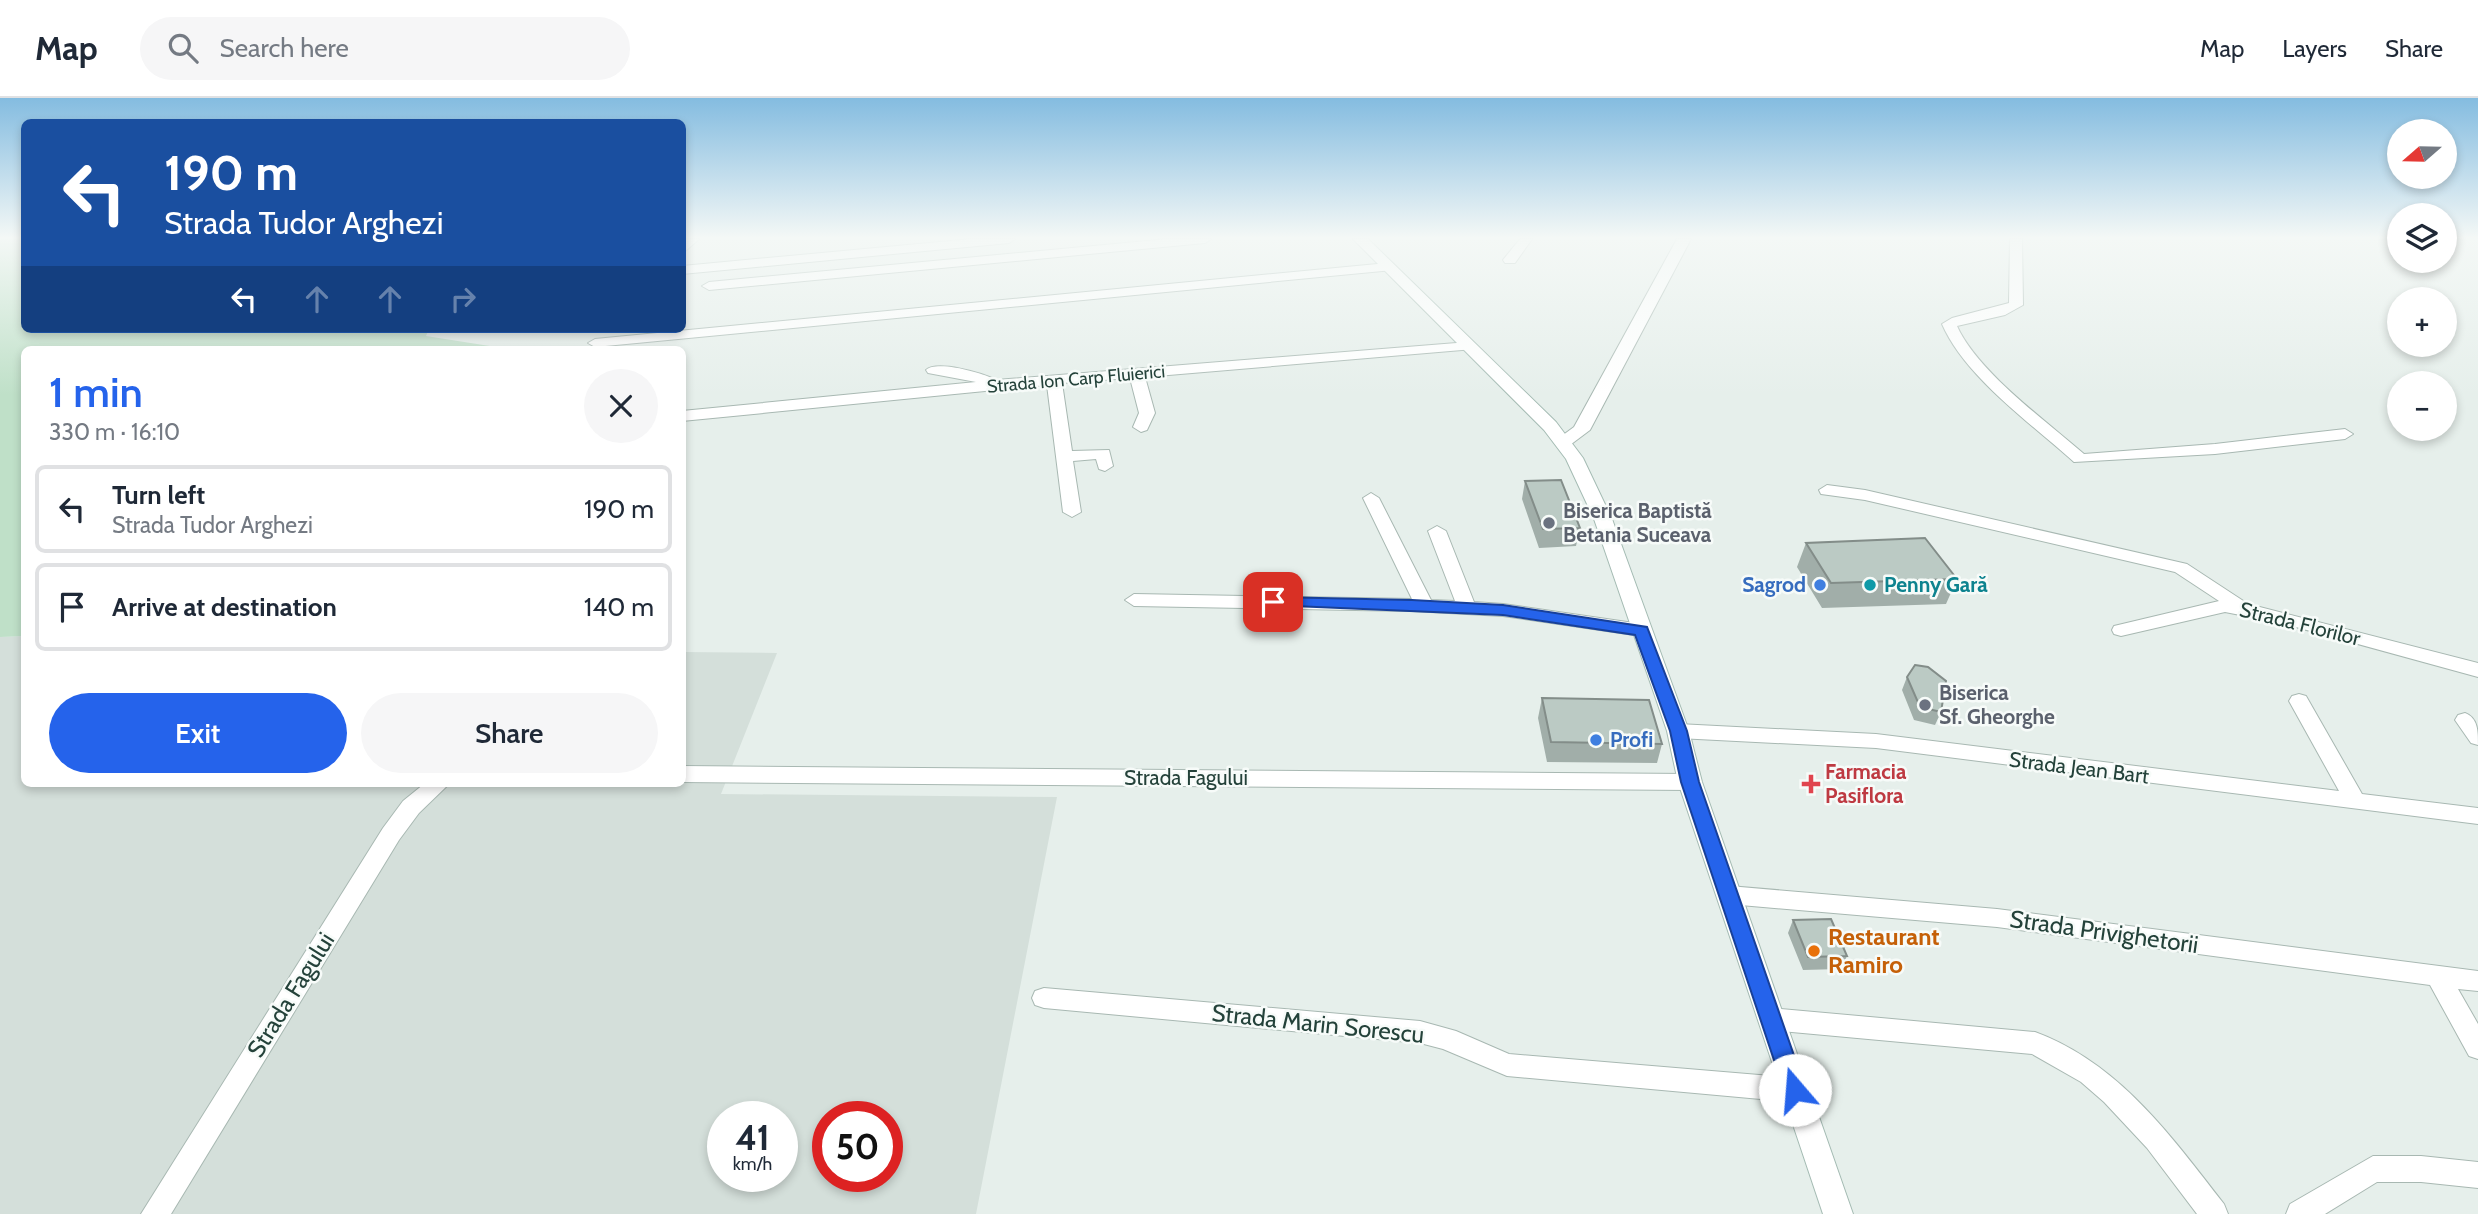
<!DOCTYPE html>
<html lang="en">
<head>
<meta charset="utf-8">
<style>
	body { margin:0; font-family:Cabin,sans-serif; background:#f6f6f7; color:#1f2937; height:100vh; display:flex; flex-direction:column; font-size:26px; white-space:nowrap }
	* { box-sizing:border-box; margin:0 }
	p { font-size:23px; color:#747a83 }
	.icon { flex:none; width:38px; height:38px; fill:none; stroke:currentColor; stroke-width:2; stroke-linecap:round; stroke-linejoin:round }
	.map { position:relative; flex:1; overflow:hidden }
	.side { position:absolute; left:21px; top:248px; width:665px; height:441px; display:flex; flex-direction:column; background:#fff; border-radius:10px; box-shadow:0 4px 10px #0003 }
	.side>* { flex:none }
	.hud { position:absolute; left:21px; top:21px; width:665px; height:214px; border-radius:10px; box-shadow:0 4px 10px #0003; background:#1a4fa0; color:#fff; overflow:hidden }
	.needle { width:46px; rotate:250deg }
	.fabs { position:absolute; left:2387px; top:21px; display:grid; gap:14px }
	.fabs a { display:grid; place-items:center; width:70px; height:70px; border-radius:50%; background:#fff; box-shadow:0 4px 10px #0003; font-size:35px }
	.speed { position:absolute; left:707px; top:1003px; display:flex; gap:14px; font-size:35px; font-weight:700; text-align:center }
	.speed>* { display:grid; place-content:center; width:91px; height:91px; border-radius:50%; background:#fff; box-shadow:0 4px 10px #0003; line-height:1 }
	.speed small { font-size:18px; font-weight:400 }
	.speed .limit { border:10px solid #d22; background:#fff; color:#111 }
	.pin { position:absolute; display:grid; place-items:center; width:60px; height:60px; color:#fff; margin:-30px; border-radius:14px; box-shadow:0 4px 10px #0006 }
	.me { position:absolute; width:77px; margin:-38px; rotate:342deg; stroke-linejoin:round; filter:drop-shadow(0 0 5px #0008) }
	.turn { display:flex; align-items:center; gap:24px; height:147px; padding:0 28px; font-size:32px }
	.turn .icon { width:91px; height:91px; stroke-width:2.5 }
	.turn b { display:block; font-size:49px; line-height:60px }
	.lanes { display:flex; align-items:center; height:66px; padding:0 28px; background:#0003; justify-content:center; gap:35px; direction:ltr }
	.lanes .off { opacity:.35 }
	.round { display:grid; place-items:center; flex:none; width:74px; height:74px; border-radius:37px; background:#f6f6f7 }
	.headline { display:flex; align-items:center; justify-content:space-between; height:119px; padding:0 28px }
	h1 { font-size:42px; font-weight:600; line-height:52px; color:#2563eb }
	.action { display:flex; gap:14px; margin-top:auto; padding:14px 28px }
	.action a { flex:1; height:80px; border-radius:42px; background:#2563eb; color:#fff; font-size:28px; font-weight:600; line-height:80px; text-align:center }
	.action a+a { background:#f6f6f7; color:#1f2937 }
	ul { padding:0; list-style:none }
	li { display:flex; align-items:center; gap:21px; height:88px; margin:0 14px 10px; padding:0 14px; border:4px solid #e0e1e3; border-radius:10px }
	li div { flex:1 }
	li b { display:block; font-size:26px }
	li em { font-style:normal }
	header { display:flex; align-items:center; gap:42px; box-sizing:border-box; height:98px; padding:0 35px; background:#fff; border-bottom:2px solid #e0e1e3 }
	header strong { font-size:33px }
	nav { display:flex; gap:38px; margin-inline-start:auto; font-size:24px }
	.search { width:490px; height:63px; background:#f6f6f7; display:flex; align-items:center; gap:18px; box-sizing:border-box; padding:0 24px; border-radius:38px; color:#747a83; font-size:26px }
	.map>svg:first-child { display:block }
	.built { fill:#d4dfda; fill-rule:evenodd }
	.green { fill:#bfe0c8 }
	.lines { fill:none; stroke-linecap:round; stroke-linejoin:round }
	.minor-casing { stroke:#a8b8b2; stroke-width:2 }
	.tertiary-casing { stroke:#a8b8b2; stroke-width:2 }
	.secondary-casing { stroke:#a4bbb3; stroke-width:2 }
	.minor { fill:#fff; fill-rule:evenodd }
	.tertiary { fill:#fff; fill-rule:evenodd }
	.secondary { fill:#fff; fill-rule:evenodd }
	.wall { fill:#a1aea9 }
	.building { fill:#bbcac4; stroke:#838d89; stroke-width:2 }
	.route { fill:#2563eb; stroke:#184099; stroke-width:2 }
	.worship-dot { fill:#6b7280; stroke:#f7fbf9; stroke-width:2.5 }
	.shop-dot { fill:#3f7fe0; stroke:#f7fbf9; stroke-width:2.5 }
	.culture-dot { fill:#0f9aa8; stroke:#f7fbf9; stroke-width:2.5 }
	.health-dot { fill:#e0444e; stroke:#f7fbf9; stroke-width:2.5 }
	.food-dot { fill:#e8710a; stroke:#f7fbf9; stroke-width:2.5 }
	.labels { text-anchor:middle; stroke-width:5; stroke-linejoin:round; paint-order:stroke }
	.far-street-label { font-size:18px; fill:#24423a; stroke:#f7fbf9 }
	.worship-label { font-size:21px; font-weight:bold; fill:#5b616d; stroke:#f7fbf9; text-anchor:start }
	.shop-label { font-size:21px; font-weight:bold; fill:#366cbe; stroke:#f7fbf9; text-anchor:end }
	.culture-label { font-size:21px; font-weight:bold; fill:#0d838f; stroke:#f7fbf9; text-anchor:start }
	.street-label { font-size:21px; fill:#24423a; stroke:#f7fbf9 }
	.health-label { font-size:21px; font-weight:bold; fill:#be3a42; stroke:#f7fbf9; text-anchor:start }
	.near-street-label { font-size:24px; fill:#24423a; stroke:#f7fbf9 }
	.near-food-label { font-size:24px; font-weight:bold; fill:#c56008; stroke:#f7fbf9; text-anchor:start }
</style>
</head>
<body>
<header>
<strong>Map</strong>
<div class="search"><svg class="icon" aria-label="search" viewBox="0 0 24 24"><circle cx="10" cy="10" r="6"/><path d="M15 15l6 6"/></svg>Search here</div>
<nav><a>Map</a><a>Layers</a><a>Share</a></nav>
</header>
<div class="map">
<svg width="2478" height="1116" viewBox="0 0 2478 1116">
	<rect width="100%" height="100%" fill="#e6efeb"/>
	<path class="built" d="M24 538V686H682L683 554 777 555 721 696 1057 699 976 1116H0V539ZM723 1018H782V1078H723ZM828 1018H887V1078H828Z"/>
	<path class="green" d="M0 141H24V231H429L426 238 496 249V252H24V538L0 539Z"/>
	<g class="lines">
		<defs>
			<path id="minor" d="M682 141H699L682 156Z
				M972 141H1015L1009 145 682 176V168Z
				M1168 141H1211L1205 145 709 192 702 188 709 184Z
				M1520 141H1532L1515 165H1505L1503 162Z
				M2010 141H2022L2023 207 2005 217 1957 228C1977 273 2046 323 2084 356L2215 346 2345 331 2353 336 2345 341 2215 356 2074 364C2032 326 1965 279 1942 226L1952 220 2009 205Z
				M1388 165 1395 169 1393 172 595 249 588 245 595 241Z
				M1469 244 1476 248 1474 251 1145 279 1155 315 1147 332 1141 334 1133 329 1139 315 1130 280 1062 285 1072 353 1109 352 1113 368 1105 373 1099 371 1096 361 1073 363 1081 414 1072 419 1063 414 1047 287 682 323V313L976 284 928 275 926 272C937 262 983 275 996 282Z
				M1827 387 1865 392 2187 466 2248 506 2478 565V579L2281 525 2225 514 2121 538 2114 536 2112 532 2114 528 2219 503 2175 474 1865 402 1821 396 1819 392Z
				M1371 395 1379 400 1431 502 1455 503 1428 433 1437 428 1446 433 1474 504 1503 506 1641 526 1648 528 1650 532 1648 536 1641 538 1503 518 1412 513 1134 508 1125 502 1134 496 1412 501 1363 400Z
				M2299 596 2306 598 2362 696 2478 710V726L1876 650 1678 640 1671 638 1668 633 1671 628 1678 626 1876 636 2339 693 2289 603 2292 598Z
				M2465 615C2478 620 2478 633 2478 647L2471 645 2455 622 2458 617Z
				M682 668 1690 676 1697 678 1701 684 1697 690 1690 692 682 684Z
				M424 686H449L419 715 399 742 171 1116H141L383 730 403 703Z
				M1729 788 1997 811 2478 873V893L2458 891 2478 926V961L2469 958 2430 887 1997 829 1729 806 1721 803 1718 797 1721 791Z
				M1044 890 1420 923 1456 933 1509 956 1795 980 1804 984 1808 992 1804 1000 1795 1004 1507 978 1443 951 1420 945 1044 910 1035 907 1032 900 1035 893Z
				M1771 910 2035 934C2119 965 2171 1038 2224 1106L2228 1116H2197L2147 1050 2104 1004 2081 984 2032 956 1771 932 1762 929 1759 921 1762 913Z
				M2373 1058H2421L2478 1064V1090L2421 1084H2377L2325 1116H2286L2290 1106Z"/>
			<path id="tertiary" d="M1677 141H1691L1590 332 1570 347H1558L1555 343 1574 329Z"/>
			<path id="secondary" d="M1353 141H1368L1556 324 1583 360 1612 421 1689 633 1702 684 1853 1116H1823L1678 684 1667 633 1594 421 1566 361 1544 332Z"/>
		</defs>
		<use href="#minor" class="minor-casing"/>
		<use href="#tertiary" class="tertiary-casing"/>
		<use href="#secondary" class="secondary-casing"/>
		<use href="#minor" class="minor"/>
		<use href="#tertiary" class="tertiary"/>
		<use href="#secondary" class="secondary"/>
	</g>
	<path class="wall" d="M1525 383 1580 430 1576 448 1539 450 1522 401Z
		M1806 445 1957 481 1946 506 1822 510 1797 469Z
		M1907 579 1941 614 1935 627 1914 622 1902 592Z
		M1542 600 1662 646 1657 665 1547 664 1538 620Z
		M1793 822 1847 858 1841 871 1803 872 1788 835Z"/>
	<path class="building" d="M1561 382 1580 430 1543 431 1525 383Z
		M1925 440 1957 481 1831 485 1806 445Z
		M1915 567 1928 569 1946 583 1941 614 1920 609 1907 579Z
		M1542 600 1649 602 1662 646 1551 644Z
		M1831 821 1847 858 1808 859 1793 822Z"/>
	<linearGradient id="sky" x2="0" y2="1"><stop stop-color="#84bce0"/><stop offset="0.47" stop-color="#f4f8f6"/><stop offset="1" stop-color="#f4f8f6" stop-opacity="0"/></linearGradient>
	<rect width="2478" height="297" fill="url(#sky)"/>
	<path class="route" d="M1273 499 1412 502 1503 507 1647 529 1687 633 1699 684 1806 992 1803 999 1795 1002 1787 999 1784 992 1681 684 1670 633 1635 537 1503 517 1268 507 1265 504 1268 501Z"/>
	<g class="worship-dot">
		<circle cx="1549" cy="425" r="7"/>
		<circle cx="1925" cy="607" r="7"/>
	</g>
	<g class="shop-dot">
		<circle cx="1820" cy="487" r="7"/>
		<circle cx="1596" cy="642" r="7"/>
	</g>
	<circle class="culture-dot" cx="1870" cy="487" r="7"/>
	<path class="health-dot" d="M1807.5 675.5h7v7h7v7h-7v7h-7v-7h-7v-7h7z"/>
	<circle class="food-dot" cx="1814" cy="853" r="7"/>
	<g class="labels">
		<g class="far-street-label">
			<text transform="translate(1076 281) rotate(-5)" y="6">Strada Ion Carp Fluierici</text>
		</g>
		<g class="worship-label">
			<text x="1563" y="420">Biserica Baptistă<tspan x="1563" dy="24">Betania Suceava</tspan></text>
			<text x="1939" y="602">Biserica<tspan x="1939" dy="24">Sf. Gheorghe</tspan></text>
		</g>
		<g class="shop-label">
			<text x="1806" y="494">Sagrod</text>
			<text x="1610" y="649" text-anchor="start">Profi</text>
		</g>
		<g class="culture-label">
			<text x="1884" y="494">Penny Gară</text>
		</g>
		<g class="street-label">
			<text transform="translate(2300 526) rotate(14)" y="7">Strada Florilor</text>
			<text transform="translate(2079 670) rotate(7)" y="7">Strada Jean Bart</text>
			<text x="1186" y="687">Strada Fagului</text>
		</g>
		<g class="health-label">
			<text x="1825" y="681">Farmacia<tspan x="1825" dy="24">Pasiflora</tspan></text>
		</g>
		<g class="near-street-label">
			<text transform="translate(2104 834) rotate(8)" y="8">Strada Privighetorii</text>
			<text transform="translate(291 897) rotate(-58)" y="8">Strada Fagului</text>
			<text transform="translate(1318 926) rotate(6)" y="8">Strada Marin Sorescu</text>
		</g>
		<g class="near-food-label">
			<text x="1828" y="847">Restaurant<tspan x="1828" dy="28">Ramiro</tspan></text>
		</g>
	</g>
</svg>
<div class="fabs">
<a><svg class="needle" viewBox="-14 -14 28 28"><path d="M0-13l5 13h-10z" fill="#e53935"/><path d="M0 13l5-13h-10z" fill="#747a83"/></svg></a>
<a><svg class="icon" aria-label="layers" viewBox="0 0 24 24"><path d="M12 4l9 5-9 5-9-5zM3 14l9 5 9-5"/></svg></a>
<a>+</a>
<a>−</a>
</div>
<div class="speed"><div>41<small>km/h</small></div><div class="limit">50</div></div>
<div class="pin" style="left:1273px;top:504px;background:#d93025"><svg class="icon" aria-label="arrive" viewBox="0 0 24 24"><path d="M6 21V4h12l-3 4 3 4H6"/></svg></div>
<svg class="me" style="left:1795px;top:992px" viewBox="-20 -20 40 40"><circle r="19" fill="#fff"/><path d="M0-13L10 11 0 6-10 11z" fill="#2563eb"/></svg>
<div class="hud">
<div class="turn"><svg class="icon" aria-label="left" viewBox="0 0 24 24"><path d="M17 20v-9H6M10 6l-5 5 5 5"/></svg><div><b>190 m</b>Strada Tudor Arghezi</div></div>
<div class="lanes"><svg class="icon" aria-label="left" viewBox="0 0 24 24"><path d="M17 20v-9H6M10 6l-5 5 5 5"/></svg><svg class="icon off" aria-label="ahead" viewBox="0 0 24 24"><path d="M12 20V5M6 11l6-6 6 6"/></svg><svg class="icon off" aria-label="ahead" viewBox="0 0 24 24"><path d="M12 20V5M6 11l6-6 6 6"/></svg><svg class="icon off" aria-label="right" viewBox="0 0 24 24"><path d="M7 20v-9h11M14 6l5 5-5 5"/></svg></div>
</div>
<section class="side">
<div class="headline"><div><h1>1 min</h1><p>330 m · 16:10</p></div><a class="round"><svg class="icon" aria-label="close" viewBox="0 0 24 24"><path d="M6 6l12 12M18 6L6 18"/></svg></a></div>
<ul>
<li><svg class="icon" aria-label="left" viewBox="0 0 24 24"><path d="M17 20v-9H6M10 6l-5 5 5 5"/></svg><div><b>Turn left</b><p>Strada Tudor Arghezi</p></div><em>190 m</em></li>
<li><svg class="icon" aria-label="arrive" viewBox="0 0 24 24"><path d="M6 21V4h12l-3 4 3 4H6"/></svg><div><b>Arrive at destination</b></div><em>140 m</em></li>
</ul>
<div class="action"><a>Exit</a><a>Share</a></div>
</section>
</div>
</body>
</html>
